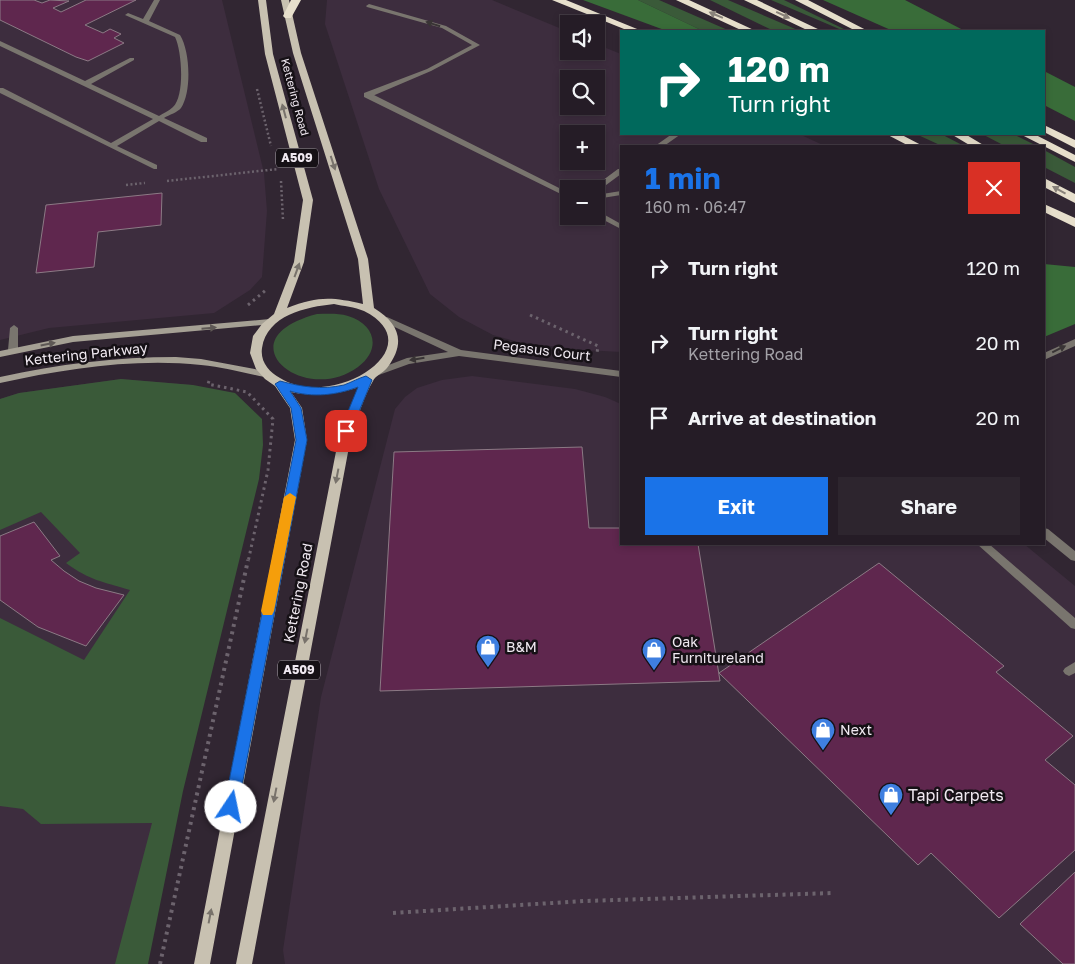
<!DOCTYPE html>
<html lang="en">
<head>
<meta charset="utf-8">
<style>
	body { margin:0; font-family:"Golos Text",sans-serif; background:#2d252e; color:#f1f3f6; height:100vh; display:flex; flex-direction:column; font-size:19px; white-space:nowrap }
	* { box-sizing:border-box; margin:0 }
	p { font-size:16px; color:#a3a1a7 }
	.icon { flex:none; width:28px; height:28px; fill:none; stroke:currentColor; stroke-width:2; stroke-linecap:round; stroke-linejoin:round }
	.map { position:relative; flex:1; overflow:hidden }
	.panel { position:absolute; left:620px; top:145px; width:425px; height:400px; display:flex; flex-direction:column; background:#251c26; border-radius:0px; box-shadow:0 2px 8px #0003,0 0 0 1px #423a43 }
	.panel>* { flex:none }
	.banner { position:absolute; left:620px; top:30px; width:425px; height:105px; border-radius:0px; box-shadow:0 2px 8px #0003,0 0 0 1px #423a43; background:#00695c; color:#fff; overflow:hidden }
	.controls { position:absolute; left:560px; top:15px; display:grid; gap:10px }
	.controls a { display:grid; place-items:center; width:45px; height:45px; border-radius:0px; background:#251c26; box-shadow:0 2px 8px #0003,0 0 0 1px #423a43; font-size:25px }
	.pin { position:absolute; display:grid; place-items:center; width:42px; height:42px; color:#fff; margin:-21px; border-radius:10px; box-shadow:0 2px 8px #0006 }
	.me { position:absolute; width:55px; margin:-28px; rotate:11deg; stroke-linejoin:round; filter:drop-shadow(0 0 4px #0008) }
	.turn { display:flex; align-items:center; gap:18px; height:105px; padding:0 25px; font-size:22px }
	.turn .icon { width:65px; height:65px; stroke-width:2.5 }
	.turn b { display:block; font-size:35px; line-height:42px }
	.round { display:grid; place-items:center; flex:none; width:52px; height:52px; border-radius:0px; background:#2d252e }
	.head { display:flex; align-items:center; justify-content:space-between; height:85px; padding:0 25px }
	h1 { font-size:30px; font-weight:700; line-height:38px; color:#1a73e8 }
	.primary-button { display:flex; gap:10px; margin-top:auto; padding:10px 25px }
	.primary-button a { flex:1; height:58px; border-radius:0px; background:#1a73e8; color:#fff; font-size:20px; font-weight:700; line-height:58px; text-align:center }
	.primary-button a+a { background:#2d252e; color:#f1f3f6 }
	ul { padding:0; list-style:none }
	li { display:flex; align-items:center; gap:15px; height:75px; padding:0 25px }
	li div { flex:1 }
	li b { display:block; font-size:19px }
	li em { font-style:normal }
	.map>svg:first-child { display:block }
	.built { fill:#3d2d3e; fill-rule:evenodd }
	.green { fill:#3a5a39 }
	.forest { fill:#396c39 }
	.building { fill:#5f274e; stroke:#8c7a85 }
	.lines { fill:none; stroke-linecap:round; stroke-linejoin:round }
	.path-far2 { stroke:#6c636d; stroke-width:2.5; stroke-dasharray:2 2.5; stroke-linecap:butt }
	.path-far1 { stroke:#6c636d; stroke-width:3; stroke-dasharray:2.5 4; stroke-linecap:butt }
	.path { stroke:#6c636d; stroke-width:4; stroke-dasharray:3 4.5; stroke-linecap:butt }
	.lane { fill:#79756e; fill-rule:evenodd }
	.street { fill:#79756e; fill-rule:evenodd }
	.secondary { fill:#a5a094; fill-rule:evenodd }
	.primary { fill:#c8c1b1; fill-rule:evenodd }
	.highway { fill:#e7dfcc; fill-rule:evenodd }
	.oneway { fill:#89827a }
	.oneway2 { fill:#393435 }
	.oneway3 { fill:#78726b }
	.oneway4 { fill:#5e5855 }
	.route { fill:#1a73e8; stroke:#114b97 }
	.slow { fill:#f59e0b }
	.labels { text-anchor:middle; stroke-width:5; stroke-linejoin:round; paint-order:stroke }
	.far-street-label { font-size:11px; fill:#f0e9f1; stroke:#161116 }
	.shield { fill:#161116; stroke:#afa8af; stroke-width:1 }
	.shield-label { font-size:12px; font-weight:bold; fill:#f0e9f1 }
	.street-label { font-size:14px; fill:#f0e9f1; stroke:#161116 }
	.poi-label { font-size:14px; fill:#f0e9f1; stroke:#161116; text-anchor:start }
	.near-poi-label { font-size:16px; fill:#f0e9f1; stroke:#161116; text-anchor:start }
</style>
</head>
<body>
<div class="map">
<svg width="1075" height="964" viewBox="0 0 1075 964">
	<rect width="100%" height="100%" fill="#312632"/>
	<path class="built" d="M0 0H222L264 173 267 211 262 277 250 290 214 313 49 328 0 340Z
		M327 0H492L569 32V51H596V44L621 54V134H799L825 146H621V352L584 350 518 342 493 335 459 317 430 294 379 189 325 24ZM569 79H596V106H569ZM569 134H596V161H569ZM569 189H596V216H569Z
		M472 376 575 389 605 397 621 404V544H1024L1075 586V964H285L283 950 321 697 395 409 405 397 417 388 442 380Z
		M121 379 193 385 240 412 125 964H0V399L19 393Z"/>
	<path class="green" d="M638 0H659L730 31H703Z
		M710 0H728L800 31H774Z
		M771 0H784L848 31H844Z
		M916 134H941L964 146H942Z
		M982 134H1013L1037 146H1005Z
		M1044 150 1075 167V183L1044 167Z
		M317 314C327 314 338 313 348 316 375 324 382 349 358 367 304 407 222 339 317 314Z
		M121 379 193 385 235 393 262 419 263 445 259 479 183 791 148 964H115L152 823 41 824 23 809 0 806V618L84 660 130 590C101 581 91 581 66 563L80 553 41 512 0 530V399L19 393Z"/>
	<path class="forest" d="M583 0H638L703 31H667Z
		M823 0H905L965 31H893Z
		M1044 71 1075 87V121L1044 105Z
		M1044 264 1075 267V324L1044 337Z"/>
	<path class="building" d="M0 0H34L42 3 50 0 69 1 53 8 61 12 86 0H136L85 25 103 33 110 29 121 34 114 38 124 43 88 61 76 57 0 20Z
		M162 193 161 225 98 232 94 267 36 273 46 205Z
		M582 447 589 528H621V544H698L720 681 380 691 394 452Z
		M34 522 60 556 51 560 64 571 79 581 96 588 124 595 86 646 38 627 0 600V536Z
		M879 563 1004 666 996 672 1073 736 1045 760 1075 785V850L999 918 931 853 918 865 719 673Z
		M1075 872V964H1063L1020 924Z"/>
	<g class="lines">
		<path class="path-far2" d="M257 89 271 146
			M167 181 278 169
			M281 181 283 220
			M126 185 145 183"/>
		<path class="path-far1" d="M248 305 266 290
			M530 315 598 346 597 353
			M209 381 208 384 247 392 273 419 268 470 248 562"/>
		<path class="path" d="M393 913 584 901 834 893
			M160 964 248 560"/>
		<path class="lane" d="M154 0H160L149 21 180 35C190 51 192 91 181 108 178 112 169 115 164 118L207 138V142H201L159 121 117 146 157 165V169H154L0 93V88H3L111 143 153 119 0 46V41L85 81 130 58H134V60L91 84 159 116C163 113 169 111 173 107 185 96 182 51 175 37L125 15 128 13 143 19Z
			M369 4 446 26 480 45 431 71 370 97H364V93L427 69 472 45 442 28 367 7 366 6Z
			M621 191V195L596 199V195Z
			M14 325 18 328V350L13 353 8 350 10 328Z
			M1075 339V346L1044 360V353Z
			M1044 528 1048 529 1075 551V561L1071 560 1044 538Z
			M977 544H989L1075 618V629L1071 628Z
			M1075 662V673L1069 676 1065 674 1063 671 1065 668Z"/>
		<path class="street" d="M364 93H370L569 193V198L364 97Z
			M672 134H681L664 146H655Z
			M618 169H621V174L598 191H596V189H591Z
			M596 210 621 224V229L596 216Z
			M387 317 461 350 621 371V377L459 356 409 364 376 376 373 375 371 373 373 371 407 358 448 352 384 322 383 320 384 318Z"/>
		<path class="secondary" d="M270 319 274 322 273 324 73 342 0 357V351L73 336Z
			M176 357 201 359 265 371 270 374 265 377C244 373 223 367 201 365 134 358 65 369 0 383V377C58 364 116 357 176 357Z"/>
		<path class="primary" d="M258 0H266L273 54 313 200 304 262 287 308C318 296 332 297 363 304L358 259 293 53 281 0H289L301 53 368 259 374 308C400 324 406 343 387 368 383 373 375 376 373 381 364 396 359 415 352 431L252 964H236L340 431 359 387C337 395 314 397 291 392L302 408 307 440 210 964H194L295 440 290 408 275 386 265 379 256 369 250 353 253 336 262 324 274 314 294 262 303 200 265 54ZM334 304C343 306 355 307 364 311 435 347 333 411 280 378 269 372 260 362 262 348 267 315 306 307 334 304Z"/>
		<path class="highway" d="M291 0H301L291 18H285L283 16Z
			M552 0H566L642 31H629Z
			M676 0H689L756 31H743Z
			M744 0H757L822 31H809Z
			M795 0H808L868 31H856Z
			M1044 125 1075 140V148L1044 132Z
			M886 134H900L923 146H909Z
			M951 134H965L985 146H971Z
			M1020 134H1034L1075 155V162Z
			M1044 178 1075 194V203L1044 187Z
			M1044 204 1075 218V227L1044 212Z"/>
	</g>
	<defs><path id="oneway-solid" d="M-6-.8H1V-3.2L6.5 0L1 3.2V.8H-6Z" transform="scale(1.25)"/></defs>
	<g class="oneway">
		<use href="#oneway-solid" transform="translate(716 15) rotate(-157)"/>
		<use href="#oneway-solid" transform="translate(783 15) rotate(25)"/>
		<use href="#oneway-solid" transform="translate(1059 190) rotate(-151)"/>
	</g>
	<g class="oneway2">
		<use href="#oneway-solid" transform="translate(433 24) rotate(-162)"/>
		<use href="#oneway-solid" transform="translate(1059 349) rotate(-26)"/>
		<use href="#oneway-solid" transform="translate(417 359) rotate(171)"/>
	</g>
	<g class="oneway3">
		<use href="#oneway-solid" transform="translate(284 111) rotate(-105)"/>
		<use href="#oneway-solid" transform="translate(333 163) rotate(72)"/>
		<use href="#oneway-solid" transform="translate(297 270) rotate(-70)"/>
		<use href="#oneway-solid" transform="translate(337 476) rotate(101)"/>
		<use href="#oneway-solid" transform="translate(306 636) rotate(101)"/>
		<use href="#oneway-solid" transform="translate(275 795) rotate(101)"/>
		<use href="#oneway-solid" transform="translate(210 916) rotate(-79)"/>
	</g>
	<g class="oneway4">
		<use href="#oneway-solid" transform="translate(209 328) rotate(-5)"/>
		<use href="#oneway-solid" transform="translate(48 344) rotate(-11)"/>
	</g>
	<path class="route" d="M366 376 372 380 351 431 346 435 340 431 358 387C337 395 313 398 290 391L301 408 307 440 238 807 236 812 231 814 226 812 224 807 296 440 291 408 275 384 280 381C302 387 322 390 344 385 352 382 359 378 366 376Z"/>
	<path class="slow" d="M290 493 296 497 274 611 272 615H263L261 611 284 497Z"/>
	<defs>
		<symbol id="shop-pin" viewBox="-11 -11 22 30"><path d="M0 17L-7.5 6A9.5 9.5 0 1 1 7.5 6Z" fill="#3f7fe0" stroke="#161116"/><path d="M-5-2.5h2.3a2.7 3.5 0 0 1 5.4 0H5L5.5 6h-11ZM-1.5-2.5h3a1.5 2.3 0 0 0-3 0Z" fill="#fff"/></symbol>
	</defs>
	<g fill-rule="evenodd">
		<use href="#shop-pin" x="474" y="633" width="28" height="38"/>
		<use href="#shop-pin" x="640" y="636" width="28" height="38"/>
		<use href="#shop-pin" x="809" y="716" width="28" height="38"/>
		<use href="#shop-pin" x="877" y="781" width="28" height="38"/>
	</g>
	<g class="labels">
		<g class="far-street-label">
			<text transform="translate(295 97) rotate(75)" y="4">Kettering Road</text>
		</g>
		<g class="shield">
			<rect x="276" y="148.5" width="42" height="19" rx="4"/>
			<rect x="278" y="660.5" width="42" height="19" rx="4"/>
		</g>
		<g class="shield-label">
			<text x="297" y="162">A509</text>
			<text x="299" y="674">A509</text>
		</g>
		<g class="street-label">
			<text transform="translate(542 350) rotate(7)" y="5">Pegasus Court</text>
			<text transform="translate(86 354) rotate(-6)" y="5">Kettering Parkway</text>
			<text transform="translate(298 593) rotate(-79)" y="5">Kettering Road</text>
		</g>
		<g class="poi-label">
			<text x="672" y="647">Oak<tspan x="672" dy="16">Furnitureland</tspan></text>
			<text x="506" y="652">B&amp;M</text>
			<text x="840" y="735">Next</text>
		</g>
		<g class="near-poi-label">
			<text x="908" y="801">Tapi Carpets</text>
		</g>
	</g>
</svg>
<div class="controls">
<a><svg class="icon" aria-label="sound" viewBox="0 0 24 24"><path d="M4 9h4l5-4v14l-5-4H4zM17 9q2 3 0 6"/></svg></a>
<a><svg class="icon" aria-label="search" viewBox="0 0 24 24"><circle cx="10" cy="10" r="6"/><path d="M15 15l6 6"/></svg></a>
<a>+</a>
<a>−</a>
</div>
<div class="pin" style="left:346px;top:431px;background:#d93025"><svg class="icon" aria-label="arrive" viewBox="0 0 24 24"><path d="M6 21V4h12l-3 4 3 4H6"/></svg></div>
<svg class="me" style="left:231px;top:807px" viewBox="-20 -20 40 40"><circle r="19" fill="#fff"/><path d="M0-13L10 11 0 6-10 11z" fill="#1a73e8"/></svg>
<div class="banner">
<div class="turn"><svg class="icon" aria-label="right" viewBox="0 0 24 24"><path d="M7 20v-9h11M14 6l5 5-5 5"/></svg><div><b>120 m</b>Turn right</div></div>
</div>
<section class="panel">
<div class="head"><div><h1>1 min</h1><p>160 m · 06:47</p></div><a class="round" style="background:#d93025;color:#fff"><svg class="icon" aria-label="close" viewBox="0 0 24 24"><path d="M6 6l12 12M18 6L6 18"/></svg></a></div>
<ul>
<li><svg class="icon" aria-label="right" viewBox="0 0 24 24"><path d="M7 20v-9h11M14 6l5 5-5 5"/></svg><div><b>Turn right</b></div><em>120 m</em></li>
<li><svg class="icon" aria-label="right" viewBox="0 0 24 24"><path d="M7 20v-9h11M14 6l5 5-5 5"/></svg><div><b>Turn right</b><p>Kettering Road</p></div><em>20 m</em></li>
<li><svg class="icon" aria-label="arrive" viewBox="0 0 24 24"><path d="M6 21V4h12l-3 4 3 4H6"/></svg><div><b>Arrive at destination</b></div><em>20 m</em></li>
</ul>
<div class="primary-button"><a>Exit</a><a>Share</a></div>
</section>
</div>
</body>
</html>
